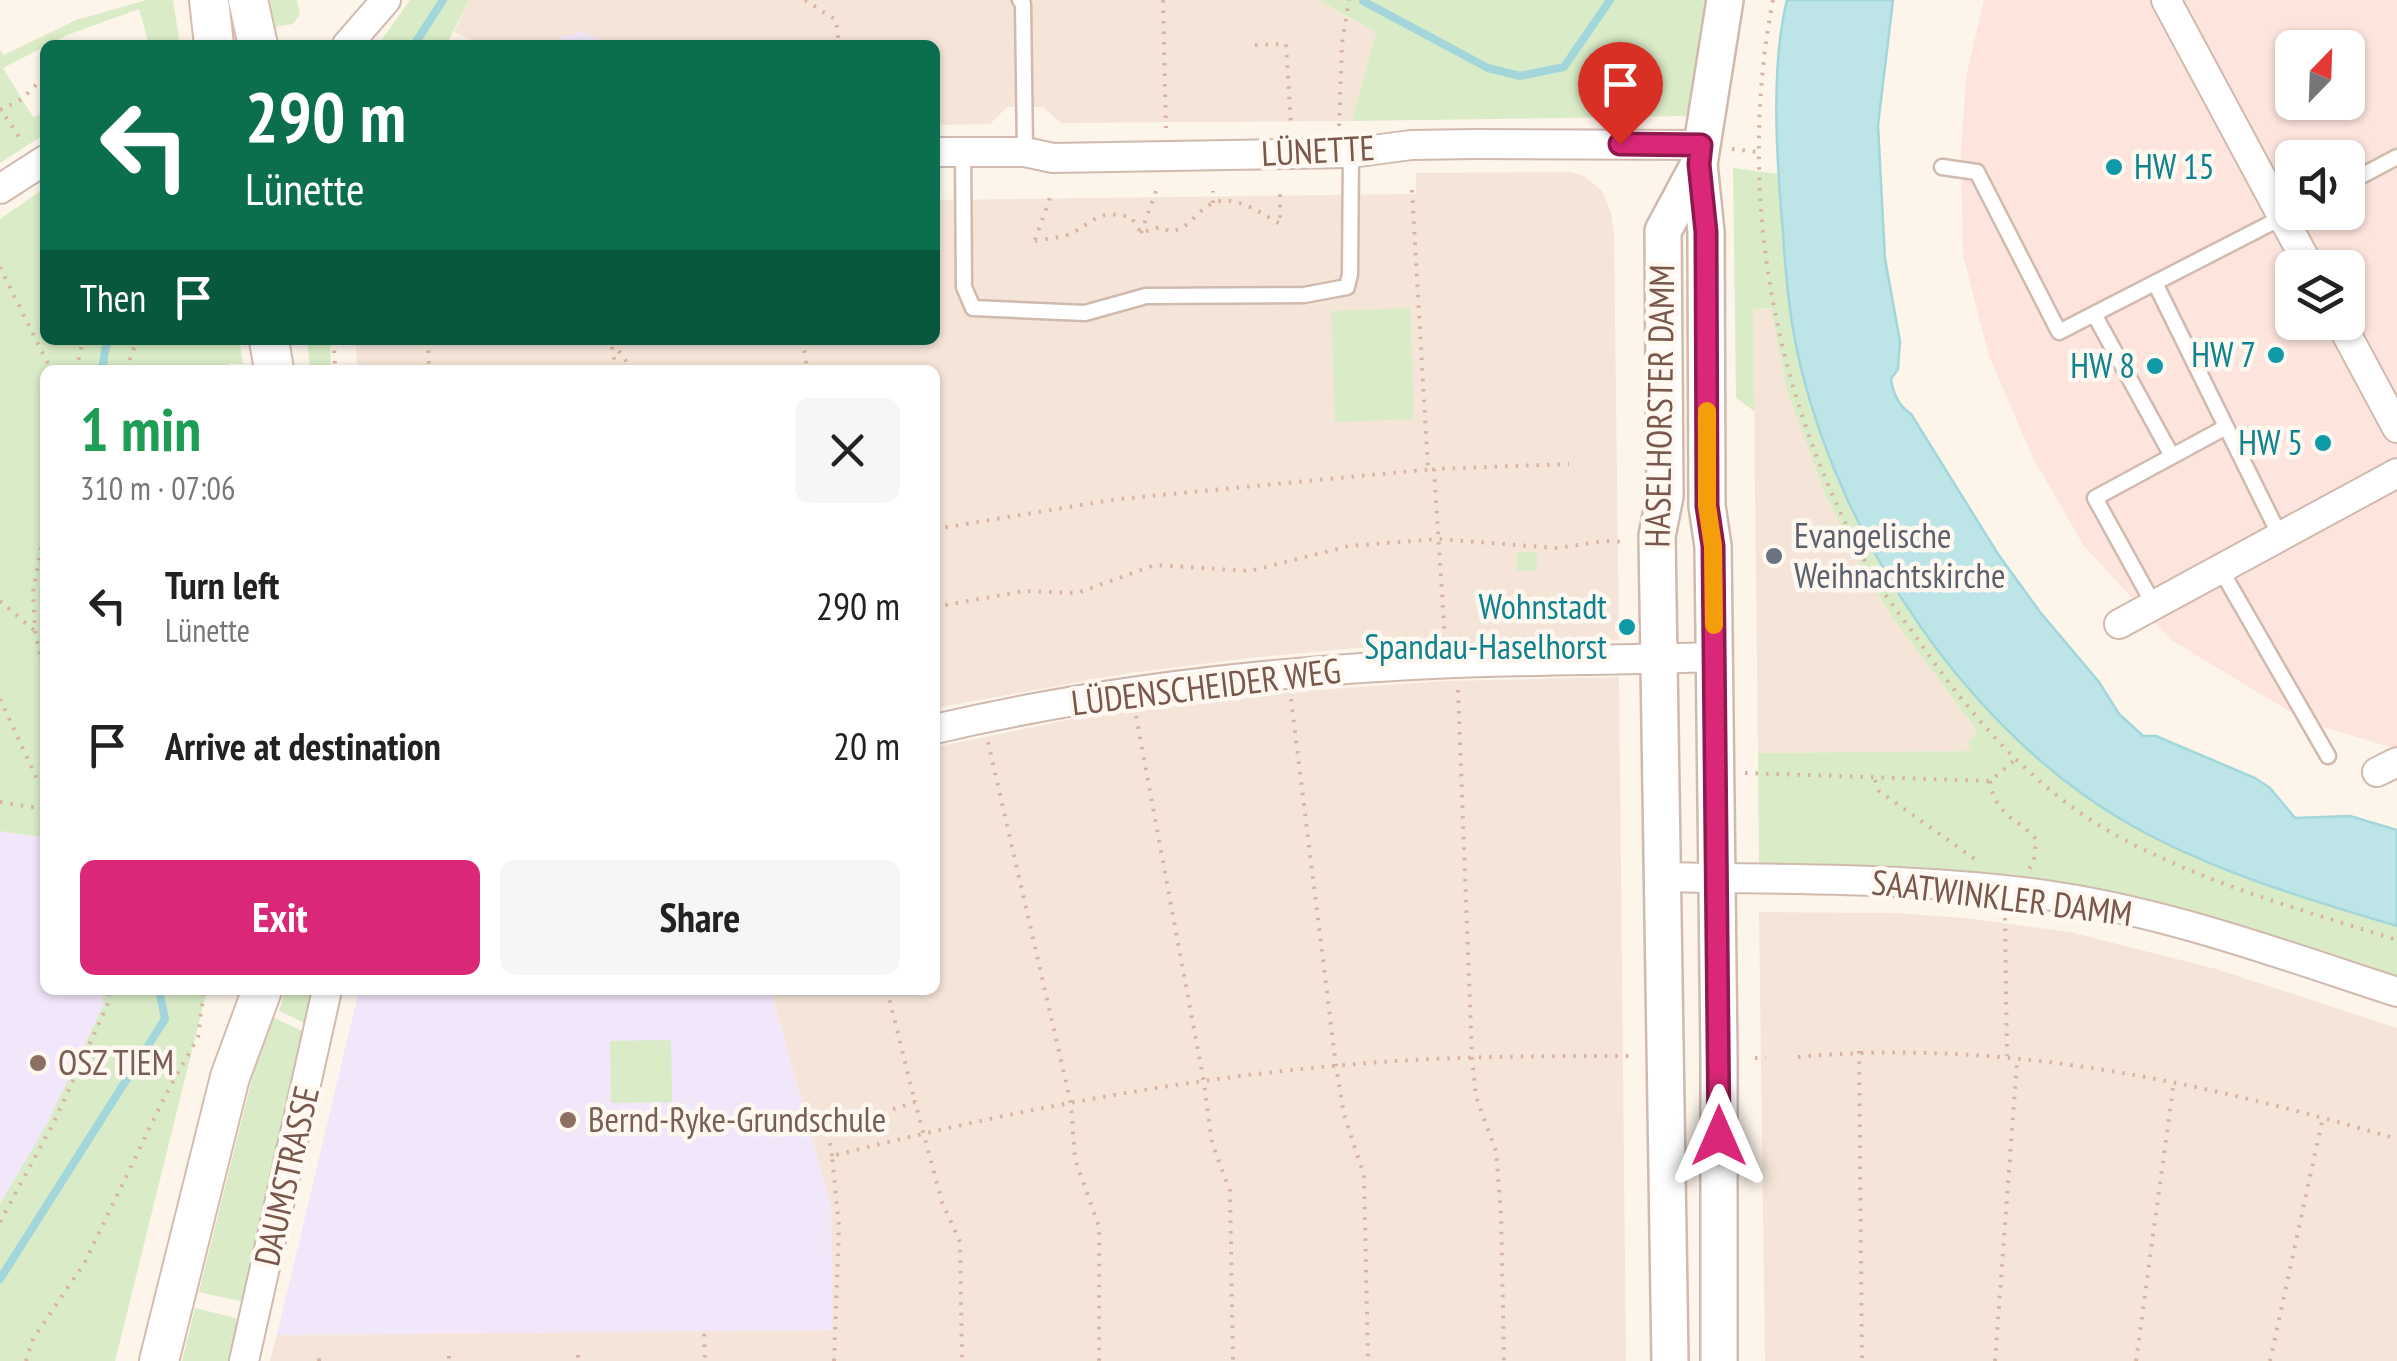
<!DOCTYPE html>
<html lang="en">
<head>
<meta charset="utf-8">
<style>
	body { margin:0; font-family:"PT Sans Narrow",sans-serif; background:#f6f6f6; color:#222; height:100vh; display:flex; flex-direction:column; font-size:38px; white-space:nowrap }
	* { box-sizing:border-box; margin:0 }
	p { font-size:32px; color:#767676 }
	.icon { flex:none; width:55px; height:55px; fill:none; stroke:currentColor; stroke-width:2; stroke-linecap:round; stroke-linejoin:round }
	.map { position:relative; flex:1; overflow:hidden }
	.sheet { position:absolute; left:40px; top:365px; width:900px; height:630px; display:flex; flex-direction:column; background:#fff; border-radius:15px; box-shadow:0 2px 8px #0004 }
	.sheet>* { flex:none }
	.hud { position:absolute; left:40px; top:40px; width:900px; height:305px; border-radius:15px; box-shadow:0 2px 8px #0004; background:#0b6e4f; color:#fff; overflow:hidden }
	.needle { width:65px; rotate:23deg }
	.controls { position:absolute; left:2275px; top:30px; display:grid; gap:20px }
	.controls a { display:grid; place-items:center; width:90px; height:90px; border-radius:15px; background:#fff; box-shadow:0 2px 8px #0004; font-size:50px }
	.pin { position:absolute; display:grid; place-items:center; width:85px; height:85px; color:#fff; margin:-102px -42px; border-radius:50% 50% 50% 0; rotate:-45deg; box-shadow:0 0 10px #0007 }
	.pin .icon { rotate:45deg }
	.me { position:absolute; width:110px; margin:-55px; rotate:0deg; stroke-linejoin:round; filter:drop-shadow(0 0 8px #0008) }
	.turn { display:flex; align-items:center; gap:35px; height:210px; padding:0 40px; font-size:45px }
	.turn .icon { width:130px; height:130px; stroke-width:2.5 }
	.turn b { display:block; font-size:70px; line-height:85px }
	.then { display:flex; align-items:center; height:95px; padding:0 40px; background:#0003; gap:20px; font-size:38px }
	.round { display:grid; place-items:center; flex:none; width:105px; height:105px; border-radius:15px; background:#f6f6f6 }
	.head { display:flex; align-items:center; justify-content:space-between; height:170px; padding:0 40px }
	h1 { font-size:60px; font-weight:700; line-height:75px; color:#1e9e55 }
	.primary-button { display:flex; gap:20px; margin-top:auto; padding:20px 40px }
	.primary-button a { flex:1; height:115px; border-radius:15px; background:#db2777; color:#fff; font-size:40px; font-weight:700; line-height:115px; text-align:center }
	.primary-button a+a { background:#f6f6f6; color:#222 }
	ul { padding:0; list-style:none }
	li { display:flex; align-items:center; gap:30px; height:140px; padding:0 40px }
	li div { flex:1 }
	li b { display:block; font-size:38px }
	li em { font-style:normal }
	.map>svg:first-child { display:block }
	.residential { fill:#f5e5d8 }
	.commercial { fill:#fde4dd; fill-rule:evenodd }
	.education { fill:#f1e6fa }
	.green { fill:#d9ecc7 }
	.water { fill:#bde5e8; stroke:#a2d6da; stroke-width:2.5 }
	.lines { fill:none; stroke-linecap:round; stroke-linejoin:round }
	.stream { stroke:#a2d6da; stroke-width:8 }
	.service-casing { stroke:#d0baae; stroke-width:19 }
	.minor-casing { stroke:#d0baae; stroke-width:32 }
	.tertiary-casing { stroke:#d0baae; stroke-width:40 }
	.secondary-casing { stroke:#d6bcae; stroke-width:42 }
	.path { stroke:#d9b3a2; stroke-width:4; stroke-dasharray:2.5 8; stroke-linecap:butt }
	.service { stroke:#fff; stroke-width:14 }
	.minor { stroke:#fff; stroke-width:28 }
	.tertiary { stroke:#fff; stroke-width:35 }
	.secondary { stroke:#fff; stroke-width:38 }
	.route-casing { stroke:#8e194d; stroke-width:25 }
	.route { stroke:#db2777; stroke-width:18 }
	.slow { stroke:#f59e0b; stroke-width:18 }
	.culture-dot { fill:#0f9aa8; stroke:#fff8f1; stroke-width:4 }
	.worship-dot { fill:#6b7280; stroke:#fff8f1; stroke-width:4 }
	.education-dot { fill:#8d6e63; stroke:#fff8f1; stroke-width:4 }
	.labels { text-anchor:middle; stroke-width:9; stroke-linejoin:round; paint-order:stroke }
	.street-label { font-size:35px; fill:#79584b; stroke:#fff8f1 }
	.culture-label { font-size:35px; fill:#0d838f; stroke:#fff8f1; text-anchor:end }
	.worship-label { font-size:35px; fill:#5b616d; stroke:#fff8f1; text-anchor:start }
	.education-label { font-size:35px; fill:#785e54; stroke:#fff8f1; text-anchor:start }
</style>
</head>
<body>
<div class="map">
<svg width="2397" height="1361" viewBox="0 0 2397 1361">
	<rect width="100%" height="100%" fill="#fdf4ea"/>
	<path class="residential" d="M469 0H1319L1376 32 1352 121 1061 123 1043 107H1007L990 124 935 125V45H484L454 32Z
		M1570 172 1584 176 1602 191 1611 213 1614 234 1619 640 1380 646 1249 658 1130 673 935 708V370H357L356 340H935V200L1416 194V173Z
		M1772 308 1826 496 1863 570 1892 617 1977 731 1974 751 1758 753 1753 309Z
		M1619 677 1626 1361H270L277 1335 832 1330 831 1207 771 990H935V747L1078 718 1302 691 1444 681Z
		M1759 912 1896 913 1964 918 2070 932 2216 969 2397 1028V1361H1765Z"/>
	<path class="commercial" d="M1984 0H2397V749L2307 722 2170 639 2084 546 2033 458 1989 356 1963 255 1961 152 1966 77ZM2292 48H2348V102H2292ZM2292 158H2348V212H2292ZM2292 268H2348V322H2292Z"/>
	<path class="education" d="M578 30 611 45H560V36L574 35Z
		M0 831 45 838 39 875 45 877V990H101L104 1004 48 1123 0 1204Z
		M359 990H771L831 1207 832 1330 277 1335Z"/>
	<path class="green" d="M147 0H173L180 45H149L139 9 67 35 3 68 33 117 45 112V134L0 163V50L4 55 76 20Z
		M269 0H297L300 14 293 24 274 27Z
		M410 0H469L446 45H378Z
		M1319 0H1711L1686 116 1352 121 1376 32Z
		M1733 168 1778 174C1783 239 1785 305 1801 369 1845 545 1969 733 2129 824 2212 871 2306 899 2397 926V980L2229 926 1759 868 1758 753 1973 751 1968 744 1977 731 1892 617 1863 570 1826 496 1787 390 1771 308 1753 309 1754 411 1736 398Z
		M45 188V340H239L243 364 229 363V369L45 370V838L0 831V219Z
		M1410 308 1414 419 1335 422 1331 311Z
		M307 340H330L331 370H310Z
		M1517 552H1537V571H1517Z
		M101 990H207L115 1361H0V1204L48 1122 104 1004Z
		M285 990H319L311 1026 279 1011Z
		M268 1015 309 1034 244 1302 199 1292Z
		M671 1040 672 1102 611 1103 610 1041Z
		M195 1308 240 1319 229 1361H182Z"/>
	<path class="water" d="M1787 0H1893L1878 125 1885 259 1900 341 1898 369 1891 379C1893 394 1899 406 1911 414L1998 554 2040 612 2099 682 2119 714 2143 736H2156L2255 778 2270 788 2295 818 2350 816 2397 830V926C2306 899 2212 871 2129 824 1970 733 1844 544 1801 368 1790 324 1786 279 1783 233 1777 162 1770 69 1787 0Z"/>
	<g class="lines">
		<path class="stream" d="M1363 1 1488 68 1520 76 1564 67 1610 0
			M414 45 443 0
			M102 370 107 340
			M0 1279 165 1019 159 990"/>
		<defs>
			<path id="service" d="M1020 0 1023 4 1025 152
				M963 152 964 287 973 308 1085 313 1146 296 1304 295 1347 287 1350 274 1351 153
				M1942 167 1977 172 2059 332 2283 217
				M2348 183 2397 157
				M2155 283 2281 538
				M2094 314 2172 456
				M2221 570 2328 756
				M2154 605 2095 498 2226 427"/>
			<path id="minor" d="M2166 0 2310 268
				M347 45 386 0
				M935 152H1025L1053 158 1351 153 1411 145 1475 144 1701 145
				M0 189 45 160
				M2340 322 2397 428
				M2119 624 2397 473
				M935 729C1105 689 1281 670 1455 663 1541 660 1628 660 1714 657
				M2377 772 2397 762
				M1663 877C1796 880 1927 877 2059 897 2175 915 2286 956 2397 992
				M244 1361 327 990"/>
			<path id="tertiary" d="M1670 1361 1657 536 1665 496 1663 231 1699 164
				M1719 1361V1057L1713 546 1707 506 1706 232 1699 164 1725 0"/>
			<path id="secondary" d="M209 0 214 45
				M248 0 258 45
				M269 340 274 370
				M159 1361 230 1077 262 990"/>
		</defs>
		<use href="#service" class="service-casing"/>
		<use href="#minor" class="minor-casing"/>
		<use href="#tertiary" class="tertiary-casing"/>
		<use href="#secondary" class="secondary-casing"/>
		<path class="path" d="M805 0 836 20 839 45
			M1163 0 1166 128
			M1773 0C1736 191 1773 393 1866 563 1881 592 1903 618 1921 644 1972 718 2035 790 2114 834 2202 883 2302 910 2397 940
			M1255 45 1286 44 1291 126
			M0 108 23 143
			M0 110 22 99 43 78
			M1339 126 1342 43 1349 0
			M1732 149 1757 152
			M1412 190 1428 470
			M1213 203V191
			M1141 233 1156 191
			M1035 240 1052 192
			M1035 241C1047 238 1066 238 1076 231 1100 216 1101 211 1131 217L1141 233 1160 227 1171 232C1194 225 1193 214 1211 204 1233 192 1262 214 1280 224V191
			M0 267 51 370
			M334 340 335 370
			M428 340 429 370
			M803 340 807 370
			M76 370 83 340
			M126 370 137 340
			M616 370 611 341 633 370
			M45 527 33 592 35 631 45 678
			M935 529 1118 499 1434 469
			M0 601 35 631
			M935 607 1024 591 1077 593 1155 565 1250 571 1349 546 1438 539 1557 548 1605 541 1627 542
			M1445 639 1434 469 1569 464
			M1458 690 1472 1058 1476 1097 1496 1151 1501 1214 1504 1361
			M0 699 37 779 45 788
			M1291 699 1336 1066 1344 1115 1364 1175 1368 1361
			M1136 716 1204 1083 1212 1143 1230 1191 1233 1361
			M988 742 1071 1104 1075 1159 1099 1227V1361
			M1745 773 1990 781 2016 759
			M1875 780 1879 791 1979 862
			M1990 781C1995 816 2015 816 2036 839L2034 861 2029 869
			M0 802 45 809
			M2005 918 2007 1056
			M887 990 915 1102
			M1859 1051 1862 1361
			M1798 1057C2001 1038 2204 1082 2397 1139
			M1755 1058H1766
			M832 1156 828 1130 915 1102 942 1202 960 1242 962 1361
			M0 1222 55 1120 110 999 108 990
			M704 1334 705 1361
			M578 1355V1361
			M449 1356V1361
			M26 1361 33 1339 85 1262 164 1098 198 1037 204 990
			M319 1361V1353
			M834 1361 839 1227 832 1156C1004 1112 1180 1078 1357 1064 1448 1056 1540 1056 1631 1056
			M1995 1361 2017 1062
			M2136 1361 2174 1081
			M2270 1361 2323 1117"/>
		<use href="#service" class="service"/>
		<use href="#minor" class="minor"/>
		<use href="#tertiary" class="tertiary"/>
		<use href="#secondary" class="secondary"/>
	</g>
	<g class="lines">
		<defs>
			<path id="route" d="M1620 144 1701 145 1699 164 1706 232 1707 506 1713 546 1719 1136"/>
		</defs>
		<use href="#route" class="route-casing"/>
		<use href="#route" class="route"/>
		<path class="slow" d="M1707 411V506L1713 546 1714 625"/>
	</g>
	<g class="culture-dot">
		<circle cx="2114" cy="167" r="10"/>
		<circle cx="2276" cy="355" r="10"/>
		<circle cx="2155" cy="366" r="10"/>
		<circle cx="2323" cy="443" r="10"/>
		<circle cx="1627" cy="627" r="10"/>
	</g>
	<circle class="worship-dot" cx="1774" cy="556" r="10"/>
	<g class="education-dot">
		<circle cx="38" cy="1063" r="10"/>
		<circle cx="568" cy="1120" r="10"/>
	</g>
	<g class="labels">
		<g class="street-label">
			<text transform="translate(1318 151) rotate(-3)" y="12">LÜNETTE</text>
			<text transform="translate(1660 406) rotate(-89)" y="12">HASELHORSTER DAMM</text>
			<text transform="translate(1206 687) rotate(-7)" y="12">LÜDENSCHEIDER WEG</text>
			<text transform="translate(2002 898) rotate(7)" y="12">SAATWINKLER DAMM</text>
			<text transform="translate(287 1176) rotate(-77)" y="12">DAUMSTRASSE</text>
		</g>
		<g class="culture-label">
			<text x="2134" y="179" text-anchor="start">HW 15</text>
			<text x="2256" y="367">HW 7</text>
			<text x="2135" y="378">HW 8</text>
			<text x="2303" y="455">HW 5</text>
			<text x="1607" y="619">Wohnstadt<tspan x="1607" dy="40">Spandau-Haselhorst</tspan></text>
		</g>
		<g class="worship-label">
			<text x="1794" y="548">Evangelische<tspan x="1794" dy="40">Weihnachtskirche</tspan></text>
		</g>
		<g class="education-label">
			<text x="58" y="1075">OSZ TIEM</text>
			<text x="588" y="1132">Bernd-Ryke-Grundschule</text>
		</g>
	</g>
</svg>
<div class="controls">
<a><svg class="needle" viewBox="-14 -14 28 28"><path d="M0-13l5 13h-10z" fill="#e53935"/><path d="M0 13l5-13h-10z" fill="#767676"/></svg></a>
<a><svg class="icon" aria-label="sound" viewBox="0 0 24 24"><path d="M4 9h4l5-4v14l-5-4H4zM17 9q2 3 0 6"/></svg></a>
<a><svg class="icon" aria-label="layers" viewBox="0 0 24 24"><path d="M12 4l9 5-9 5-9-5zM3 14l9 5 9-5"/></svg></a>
</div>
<div class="pin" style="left:1620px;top:144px;background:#d93025"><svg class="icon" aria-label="arrive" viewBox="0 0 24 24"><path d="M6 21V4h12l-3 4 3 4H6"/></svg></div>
<svg class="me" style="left:1719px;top:1136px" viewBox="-20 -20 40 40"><path d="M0-17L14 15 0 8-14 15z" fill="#db2777" stroke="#fff" stroke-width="4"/></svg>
<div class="hud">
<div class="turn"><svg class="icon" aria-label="left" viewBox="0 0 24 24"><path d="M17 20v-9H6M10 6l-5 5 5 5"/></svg><div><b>290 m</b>Lünette</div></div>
<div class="then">Then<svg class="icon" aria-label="arrive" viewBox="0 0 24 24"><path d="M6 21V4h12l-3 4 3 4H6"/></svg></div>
</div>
<section class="sheet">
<div class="head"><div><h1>1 min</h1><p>310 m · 07:06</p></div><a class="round"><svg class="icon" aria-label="close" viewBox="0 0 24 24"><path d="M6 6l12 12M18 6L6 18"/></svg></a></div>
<ul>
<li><svg class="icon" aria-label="left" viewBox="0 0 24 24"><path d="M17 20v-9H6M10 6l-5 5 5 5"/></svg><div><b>Turn left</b><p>Lünette</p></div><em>290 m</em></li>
<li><svg class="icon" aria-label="arrive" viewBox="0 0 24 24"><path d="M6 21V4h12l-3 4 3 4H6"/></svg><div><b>Arrive at destination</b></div><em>20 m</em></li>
</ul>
<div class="primary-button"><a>Exit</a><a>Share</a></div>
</section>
</div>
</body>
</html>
